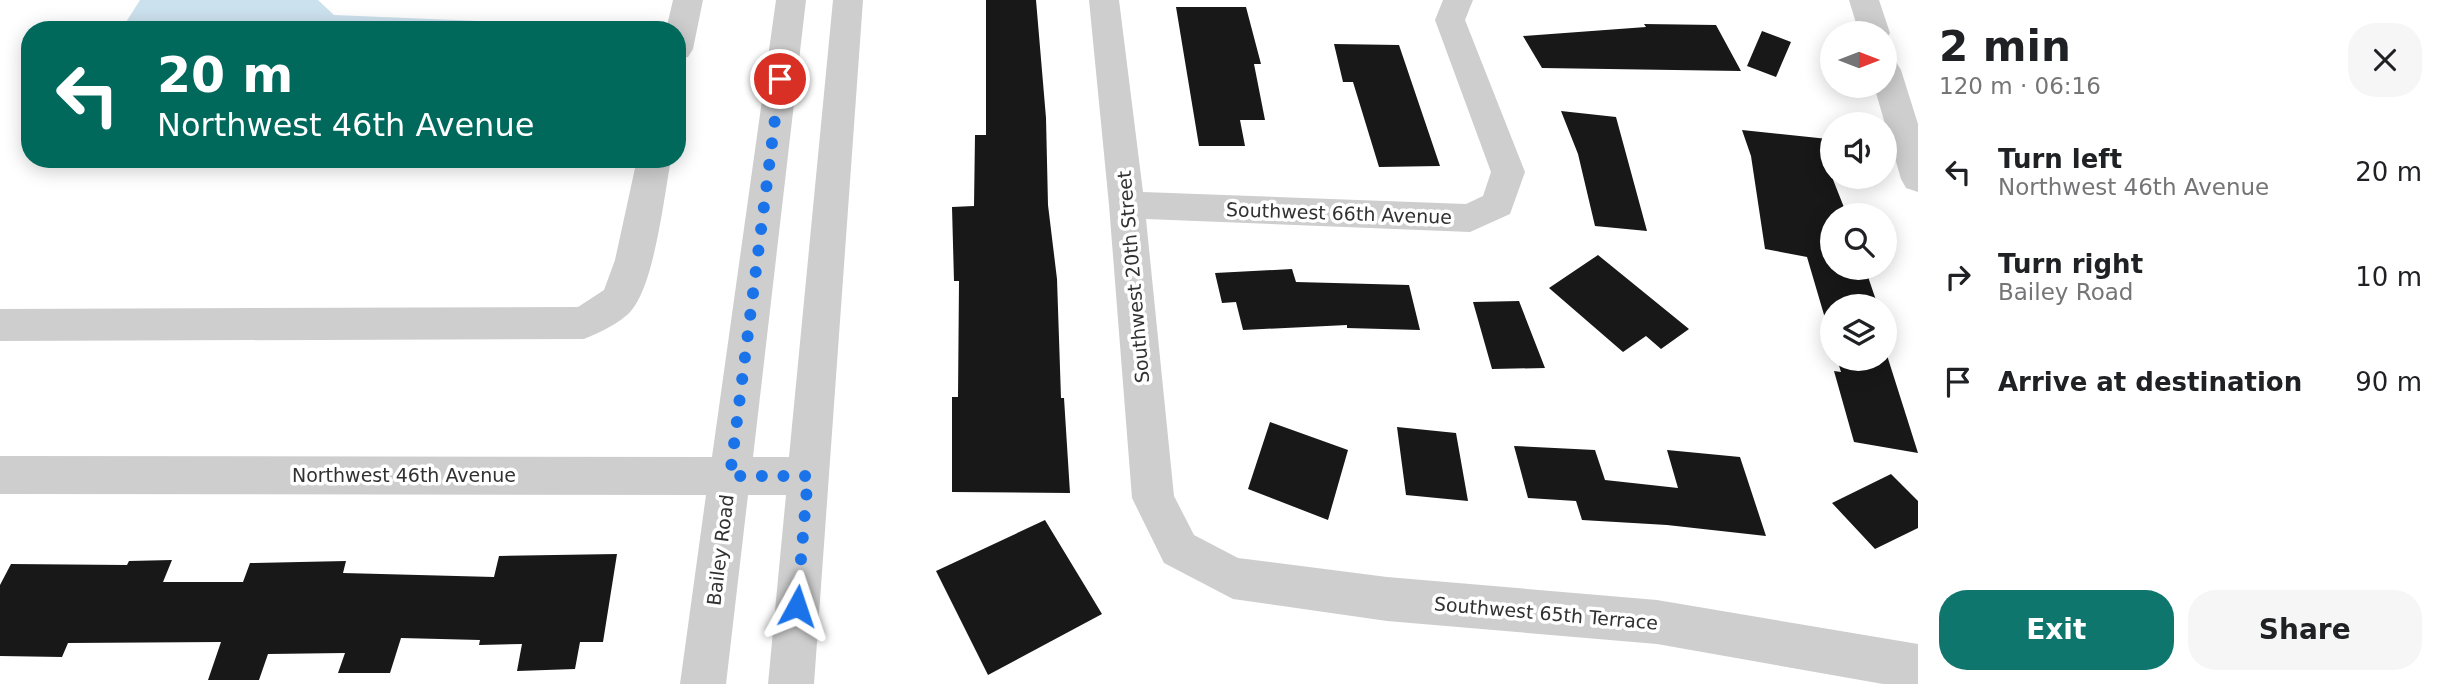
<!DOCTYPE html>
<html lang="en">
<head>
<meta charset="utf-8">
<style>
	body { margin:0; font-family:"DejaVu Sans",sans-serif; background:#f6f6f6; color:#202124; height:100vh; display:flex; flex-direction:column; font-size:26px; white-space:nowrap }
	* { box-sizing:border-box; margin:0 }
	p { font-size:23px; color:#757577 }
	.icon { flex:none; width:38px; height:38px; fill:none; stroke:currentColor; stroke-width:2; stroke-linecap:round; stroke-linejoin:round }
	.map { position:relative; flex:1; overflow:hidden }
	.sheet { display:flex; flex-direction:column; background:#fff; width:525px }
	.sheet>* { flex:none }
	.guide { position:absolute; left:21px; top:21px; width:665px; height:147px; border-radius:28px; box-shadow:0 4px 18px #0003; background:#00695c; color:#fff; overflow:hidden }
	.needle { width:46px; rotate:90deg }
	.fabs { position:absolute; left:1820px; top:21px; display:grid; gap:14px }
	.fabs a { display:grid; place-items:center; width:77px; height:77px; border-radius:50%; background:#fff; box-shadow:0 4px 18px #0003; font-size:35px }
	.pin { position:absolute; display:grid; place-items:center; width:60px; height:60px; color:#fff; margin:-30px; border:4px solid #fff; border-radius:50%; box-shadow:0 2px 7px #0007 }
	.me { position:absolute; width:77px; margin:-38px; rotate:5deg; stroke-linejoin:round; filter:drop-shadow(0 0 5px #0008) }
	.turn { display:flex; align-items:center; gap:24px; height:147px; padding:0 21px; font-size:32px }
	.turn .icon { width:91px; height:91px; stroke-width:2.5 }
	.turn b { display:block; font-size:49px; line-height:60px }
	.round { display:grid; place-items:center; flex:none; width:74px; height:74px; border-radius:28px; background:#f6f6f6 }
	.head { display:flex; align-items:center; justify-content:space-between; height:119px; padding:0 21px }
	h1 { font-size:42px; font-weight:800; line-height:52px }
	.action { display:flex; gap:14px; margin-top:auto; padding:14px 21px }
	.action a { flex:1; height:80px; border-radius:28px; background:#0f766e; color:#fff; font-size:28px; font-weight:800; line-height:80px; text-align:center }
	.action a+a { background:#f6f6f6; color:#202124 }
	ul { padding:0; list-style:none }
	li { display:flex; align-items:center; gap:21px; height:105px; padding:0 21px }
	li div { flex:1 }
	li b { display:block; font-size:26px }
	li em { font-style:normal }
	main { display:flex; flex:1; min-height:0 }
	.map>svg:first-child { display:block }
	.water { fill:#cbe1ed }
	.building { fill:#181818 }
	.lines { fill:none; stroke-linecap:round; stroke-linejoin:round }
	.minor { fill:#cecece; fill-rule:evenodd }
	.route { stroke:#1a73e8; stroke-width:12; stroke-dasharray:0 21.6 }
	.labels { text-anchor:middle; stroke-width:7; stroke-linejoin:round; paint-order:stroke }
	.street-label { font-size:19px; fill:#313131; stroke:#fff }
</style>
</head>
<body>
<main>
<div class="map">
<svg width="1918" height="684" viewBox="0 0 1918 684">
	<rect width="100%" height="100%" fill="#fff"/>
	<path class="water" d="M140 0H318L334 15 504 22 501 30H121Z"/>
	<path class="building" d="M986 0H1036L1046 118 1048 205 1057 279 1061 398H1064L1070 493 952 492V397H958L959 281H954L952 207 974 206 975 135H986Z
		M1176 7H1246L1261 64H1254L1265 120H1240L1245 146H1199Z
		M1644 24 1716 25 1741 71 1542 68 1523 36 1646 27Z
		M1762 31 1791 42 1776 77 1747 66Z
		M1334 44 1399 45 1440 166 1379 167 1353 82H1343Z
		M1561 111 1616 117 1647 231 1595 226 1578 154Z
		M1742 130 1828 139 1832 150V177L1847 215H1832V268H1865L1878 306H1832V342L1807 257 1765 249 1751 156Z
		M1598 255 1689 329 1661 349 1646 336 1623 352 1549 288Z
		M1292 269 1296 282 1409 285 1420 330 1347 328V325L1243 330 1236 302 1222 303 1215 273Z
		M1519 301 1545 368 1492 369 1473 302Z
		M1885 328 1892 351 1885 349 1918 453 1854 442 1834 371 1841 372 1837 359H1885Z
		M1270 422 1348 450 1328 520 1248 489Z
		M1397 427 1456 433 1468 501 1406 495Z
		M1514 446 1595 450 1605 480 1678 488 1667 450 1740 457 1766 536 1667 525 1582 520 1576 501 1528 498Z
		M1891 474 1918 501V528L1875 549 1832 503Z
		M1045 520 1102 614 988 675 936 571Z
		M617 554 603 642H580L575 669 517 671 522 644 479 645 480 640 401 638 390 673H338L345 653 268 654 259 680H208L221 642 68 643 62 657 0 656V585L11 564 127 565 129 561 172 560 163 582H243L250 563 346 561 343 573 494 577 499 556Z"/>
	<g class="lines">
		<path class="minor" d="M673 0H703L693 49 688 57 677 60V30H666Z
			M776 0H806L753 457H789L833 0H863L814 684H768L786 495H748L726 684H680L706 495 0 494V456L712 457Z
			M1089 0H1119L1143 192 1466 204 1483 196 1491 172 1435 20 1443 0H1473L1465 20 1525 172 1510 214 1470 232 1146 219 1174 496 1194 535 1238 558 1387 577 1657 600 1918 644V684H1883L1657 644 1387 621 1233 599 1164 563 1132 498 1109 205Z
			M1849 0H1879L1890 33 1885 41V33H1859Z
			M1885 59 1896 62 1901 70 1918 124V192L1906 188 1901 179 1874 86H1885Z
			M637 159H671C664 198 655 277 634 307 625 321 599 333 584 339L0 341V309L578 307 604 290 615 260Z"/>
	</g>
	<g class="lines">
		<path class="route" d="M780 79 730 476H808L797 606"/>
	</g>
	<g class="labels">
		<g class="street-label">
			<text transform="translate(1339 213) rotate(2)" y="7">Southwest 66th Avenue</text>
			<text transform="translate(1133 277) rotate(-95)" y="7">Southwest 20th Street</text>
			<text x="404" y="482">Northwest 46th Avenue</text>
			<text transform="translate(720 550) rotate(-83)" y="7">Bailey Road</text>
			<text transform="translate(1546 613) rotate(5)" y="7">Southwest 65th Terrace</text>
		</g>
	</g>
</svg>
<div class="fabs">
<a><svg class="needle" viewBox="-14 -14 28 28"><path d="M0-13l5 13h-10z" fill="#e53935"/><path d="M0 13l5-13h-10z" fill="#757577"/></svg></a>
<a><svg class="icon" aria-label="sound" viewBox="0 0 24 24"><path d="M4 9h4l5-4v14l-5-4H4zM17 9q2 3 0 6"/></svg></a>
<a><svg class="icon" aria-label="search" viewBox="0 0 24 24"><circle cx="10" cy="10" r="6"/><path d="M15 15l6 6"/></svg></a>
<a><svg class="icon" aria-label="layers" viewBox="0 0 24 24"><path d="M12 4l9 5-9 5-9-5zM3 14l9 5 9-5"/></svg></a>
</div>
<div class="pin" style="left:780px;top:79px;background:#d93025"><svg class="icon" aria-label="arrive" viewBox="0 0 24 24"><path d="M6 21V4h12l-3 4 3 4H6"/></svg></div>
<svg class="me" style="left:797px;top:606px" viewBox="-20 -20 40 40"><path d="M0-17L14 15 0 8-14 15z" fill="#1a73e8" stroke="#fff" stroke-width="4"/></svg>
<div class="guide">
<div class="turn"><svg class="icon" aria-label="left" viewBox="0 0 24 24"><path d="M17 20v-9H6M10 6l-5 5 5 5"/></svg><div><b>20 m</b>Northwest 46th Avenue</div></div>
</div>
</div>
<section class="sheet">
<div class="head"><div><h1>2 min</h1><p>120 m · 06:16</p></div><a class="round"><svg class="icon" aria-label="close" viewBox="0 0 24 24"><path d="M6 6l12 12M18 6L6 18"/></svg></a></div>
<ul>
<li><svg class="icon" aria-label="left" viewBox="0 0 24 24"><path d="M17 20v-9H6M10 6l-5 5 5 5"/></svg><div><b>Turn left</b><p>Northwest 46th Avenue</p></div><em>20 m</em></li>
<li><svg class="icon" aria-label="right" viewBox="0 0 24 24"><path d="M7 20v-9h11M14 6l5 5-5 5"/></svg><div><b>Turn right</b><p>Bailey Road</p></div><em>10 m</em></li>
<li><svg class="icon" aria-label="arrive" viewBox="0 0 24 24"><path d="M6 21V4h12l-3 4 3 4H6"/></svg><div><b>Arrive at destination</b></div><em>90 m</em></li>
</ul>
<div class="action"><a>Exit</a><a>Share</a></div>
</section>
</main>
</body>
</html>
